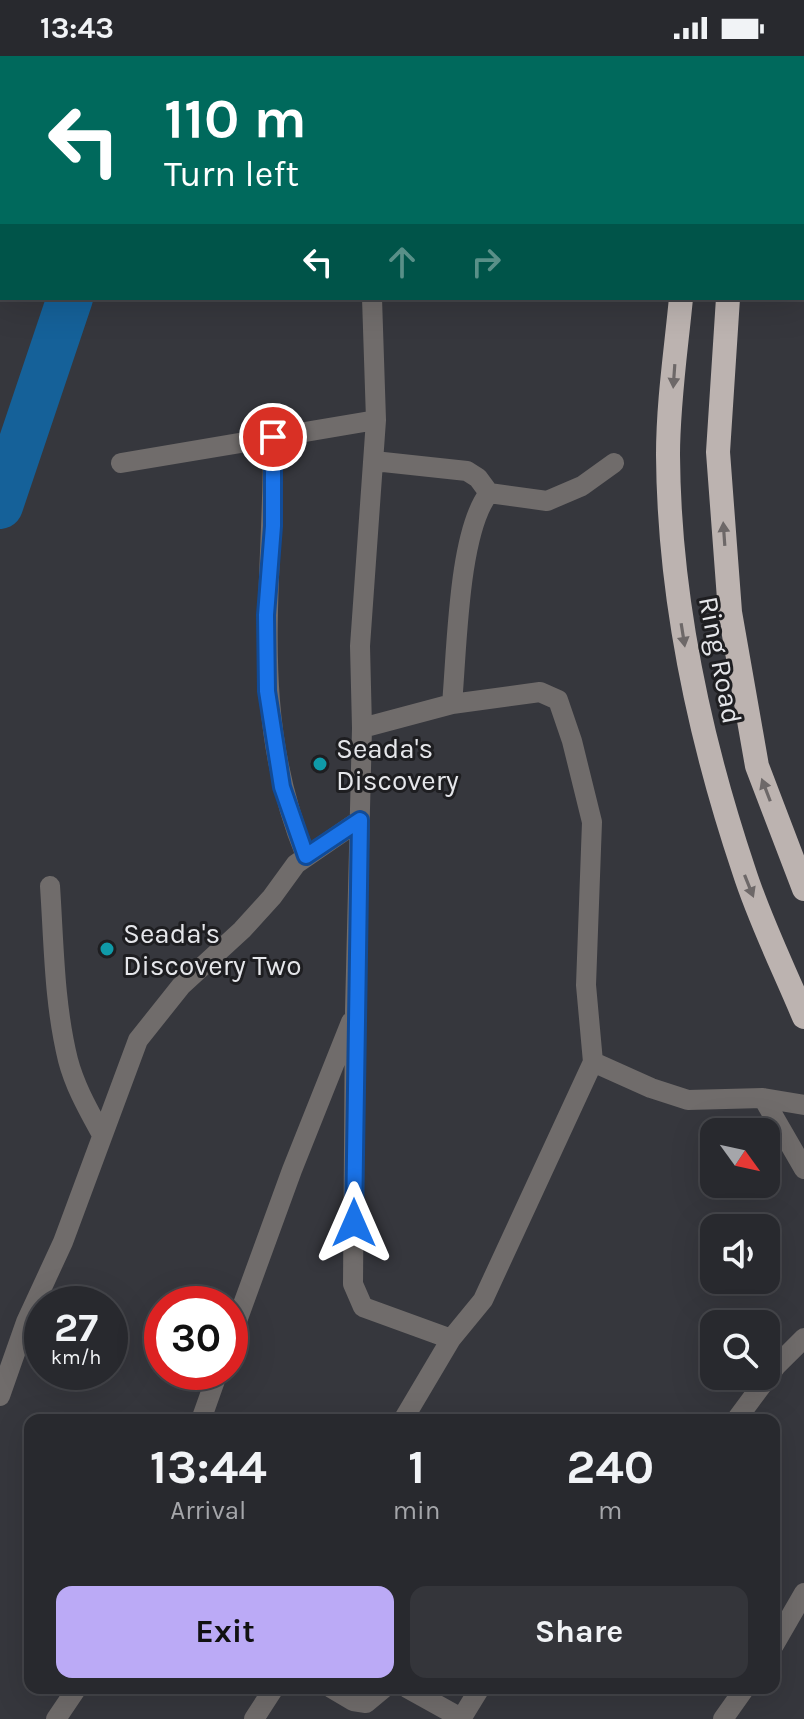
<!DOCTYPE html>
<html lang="en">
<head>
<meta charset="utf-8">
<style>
	body { margin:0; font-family:Karla,sans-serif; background:#34353a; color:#f1f3f6; height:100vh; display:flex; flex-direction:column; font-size:30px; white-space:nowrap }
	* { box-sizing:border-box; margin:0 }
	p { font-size:26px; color:#a5a6aa }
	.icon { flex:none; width:44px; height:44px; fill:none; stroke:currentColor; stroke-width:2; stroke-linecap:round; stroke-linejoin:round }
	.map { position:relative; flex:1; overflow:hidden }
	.panel { position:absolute; left:24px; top:1358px; width:756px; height:280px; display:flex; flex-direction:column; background:#28292e; border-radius:16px; box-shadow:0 8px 32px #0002,0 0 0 2px #44454a }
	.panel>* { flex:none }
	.banner { position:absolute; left:0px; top:0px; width:804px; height:244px; box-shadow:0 8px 32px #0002,0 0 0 2px #44454a; background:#00695c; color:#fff; overflow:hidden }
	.needle { width:52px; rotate:123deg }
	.tools { position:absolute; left:700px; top:1062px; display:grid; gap:16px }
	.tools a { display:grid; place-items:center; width:80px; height:80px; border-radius:16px; background:#28292e; box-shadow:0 8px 32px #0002,0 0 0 2px #44454a; font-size:40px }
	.speed { position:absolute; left:24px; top:1230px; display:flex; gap:16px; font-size:40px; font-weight:700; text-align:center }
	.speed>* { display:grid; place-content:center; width:104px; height:104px; border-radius:50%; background:#28292e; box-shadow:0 8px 32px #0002,0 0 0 2px #44454a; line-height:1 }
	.speed small { font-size:20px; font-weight:400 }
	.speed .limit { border:12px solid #d22; background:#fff; color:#111 }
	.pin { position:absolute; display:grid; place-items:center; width:68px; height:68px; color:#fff; margin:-34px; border:4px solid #fff; border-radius:50%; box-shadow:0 2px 8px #0007 }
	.me { position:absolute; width:88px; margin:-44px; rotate:0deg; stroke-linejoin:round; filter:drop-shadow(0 0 6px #0008) }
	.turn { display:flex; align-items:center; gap:28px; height:168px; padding:0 32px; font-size:36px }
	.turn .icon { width:104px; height:104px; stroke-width:2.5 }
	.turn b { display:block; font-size:56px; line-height:68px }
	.lanes { display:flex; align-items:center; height:76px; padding:0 32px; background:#0003; justify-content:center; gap:40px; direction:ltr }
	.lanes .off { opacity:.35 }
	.eta { display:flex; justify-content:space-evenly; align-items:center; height:136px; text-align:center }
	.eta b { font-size:48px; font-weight:700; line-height:56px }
	.primary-button { display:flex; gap:16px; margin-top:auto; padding:16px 32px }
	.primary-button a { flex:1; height:92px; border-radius:16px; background:#bbaaf6; color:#111; font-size:32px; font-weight:700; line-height:92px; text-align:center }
	.primary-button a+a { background:#34353a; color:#f1f3f6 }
	.status { display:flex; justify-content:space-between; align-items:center; height:56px; padding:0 40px; background:#28292e; direction:ltr }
	.status svg { height:22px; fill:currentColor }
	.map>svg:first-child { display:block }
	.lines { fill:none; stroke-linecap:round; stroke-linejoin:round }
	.river { stroke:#156199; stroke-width:46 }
	.minor { stroke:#706c6b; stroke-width:20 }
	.highway { stroke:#bcb3b0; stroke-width:24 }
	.oneway { fill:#6d6868 }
	.route-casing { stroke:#114b97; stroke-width:20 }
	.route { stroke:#1a73e8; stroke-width:14 }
	.culture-dot { fill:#0f9aa8; stroke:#1e1e21; stroke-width:3 }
	.labels { text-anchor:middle; stroke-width:6; stroke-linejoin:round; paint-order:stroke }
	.street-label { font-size:28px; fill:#e5e6ea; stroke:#1e1e21 }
	.poi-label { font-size:28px; fill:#e5e6ea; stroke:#1e1e21; text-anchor:start }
</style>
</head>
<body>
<div class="status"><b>13:43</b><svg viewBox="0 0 49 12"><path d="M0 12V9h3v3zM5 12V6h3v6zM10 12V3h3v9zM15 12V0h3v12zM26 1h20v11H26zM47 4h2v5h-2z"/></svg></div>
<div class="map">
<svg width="804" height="1663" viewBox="0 0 804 1663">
	<rect width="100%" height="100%" fill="#36373d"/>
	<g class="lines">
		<path class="river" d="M98 2 99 0
			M0 450 70 242"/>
		<path class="minor" d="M391 2V0
			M372 242 376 364 360 590 362 672 355 955 353 1228 363 1251 451 1283
			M273 381C274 530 247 657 306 800
			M374 405 467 415 478 422 489 437 547 445 582 430 614 407
			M121 407 376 364
			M452 648C457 594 458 476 489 437
			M362 672 452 648 540 636 558 644 572 685 592 766 586 929 593 1006 483 1244 451 1283 403 1364
			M50 830C54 889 54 947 68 1004 75 1031 89 1055 102 1079
			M593 1006 651 1032 688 1044 763 1042 804 1049
			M763 1042 804 1113
			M230 1284 292 1114 351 966
			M0 1340 26 1266 63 1186 138 984 181 930 242 874 272 841 296 808 360 764
			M201 1364 218 1316
			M736 1364 776 1310 804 1282
			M774 1589 804 1537
			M331 1632 353 1645 366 1647 384 1632
			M407 1632 461 1662
			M56 1663 77 1632
			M254 1663 274 1632
			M461 1663 480 1632
			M723 1663 745 1632"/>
		<path class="highway" d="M704 2V0
			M747 2V0
			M681 242C676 294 668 347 668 399 669 542 699 681 744 815 760 865 784 913 804 961
			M728 242 718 396 730 556 757 710 804 833"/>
	</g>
	<defs><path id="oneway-solid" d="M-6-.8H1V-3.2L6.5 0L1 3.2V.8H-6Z" transform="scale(2)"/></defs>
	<g class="oneway">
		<use href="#oneway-solid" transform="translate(674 320) rotate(94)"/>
		<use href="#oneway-solid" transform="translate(724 478) rotate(-94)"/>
		<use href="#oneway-solid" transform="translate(683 579) rotate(81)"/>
		<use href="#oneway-solid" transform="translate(766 734) rotate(-111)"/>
		<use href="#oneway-solid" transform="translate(749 830) rotate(68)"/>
	</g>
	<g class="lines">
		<defs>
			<path id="route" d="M273 381V470L266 559 267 635 282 731 306 800 360 764 354 1167"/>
		</defs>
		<use href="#route" class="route-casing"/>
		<use href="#route" class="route"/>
	</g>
	<g class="culture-dot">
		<circle cx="320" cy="708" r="8"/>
		<circle cx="107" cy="893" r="8"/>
	</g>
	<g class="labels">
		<g class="street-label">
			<text transform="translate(721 604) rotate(79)" y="10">Ring Road</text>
		</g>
		<g class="poi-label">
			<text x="336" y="702">Seada's<tspan x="336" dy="32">Discovery</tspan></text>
			<text x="123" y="887">Seada's<tspan x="123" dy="32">Discovery Two</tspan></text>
		</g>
	</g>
</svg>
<div class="tools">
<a><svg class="needle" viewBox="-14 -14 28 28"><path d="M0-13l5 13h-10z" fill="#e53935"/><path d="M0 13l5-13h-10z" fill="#a5a6aa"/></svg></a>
<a><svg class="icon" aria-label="sound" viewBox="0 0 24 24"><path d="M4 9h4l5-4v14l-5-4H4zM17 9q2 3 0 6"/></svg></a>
<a><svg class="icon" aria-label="search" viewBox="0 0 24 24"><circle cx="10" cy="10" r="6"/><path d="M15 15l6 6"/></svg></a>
</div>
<div class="speed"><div>27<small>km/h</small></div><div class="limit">30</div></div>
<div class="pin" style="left:273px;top:381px;background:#d93025"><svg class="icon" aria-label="arrive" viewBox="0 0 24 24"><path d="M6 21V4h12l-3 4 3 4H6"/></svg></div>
<svg class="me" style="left:354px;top:1167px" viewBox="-20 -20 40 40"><path d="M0-17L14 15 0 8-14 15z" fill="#1a73e8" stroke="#fff" stroke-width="4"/></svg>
<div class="banner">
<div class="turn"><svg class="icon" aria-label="left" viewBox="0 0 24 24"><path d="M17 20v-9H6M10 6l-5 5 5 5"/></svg><div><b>110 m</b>Turn left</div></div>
<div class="lanes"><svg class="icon" aria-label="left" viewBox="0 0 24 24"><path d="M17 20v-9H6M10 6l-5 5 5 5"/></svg><svg class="icon off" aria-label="ahead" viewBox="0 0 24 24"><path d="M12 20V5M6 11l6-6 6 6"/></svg><svg class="icon off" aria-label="right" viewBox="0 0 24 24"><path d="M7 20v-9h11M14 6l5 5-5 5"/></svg></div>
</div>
<section class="panel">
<div class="eta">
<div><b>13:44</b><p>Arrival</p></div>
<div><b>1</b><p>min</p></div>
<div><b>240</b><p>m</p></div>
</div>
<div class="primary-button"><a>Exit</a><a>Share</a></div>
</section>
</div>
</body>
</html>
